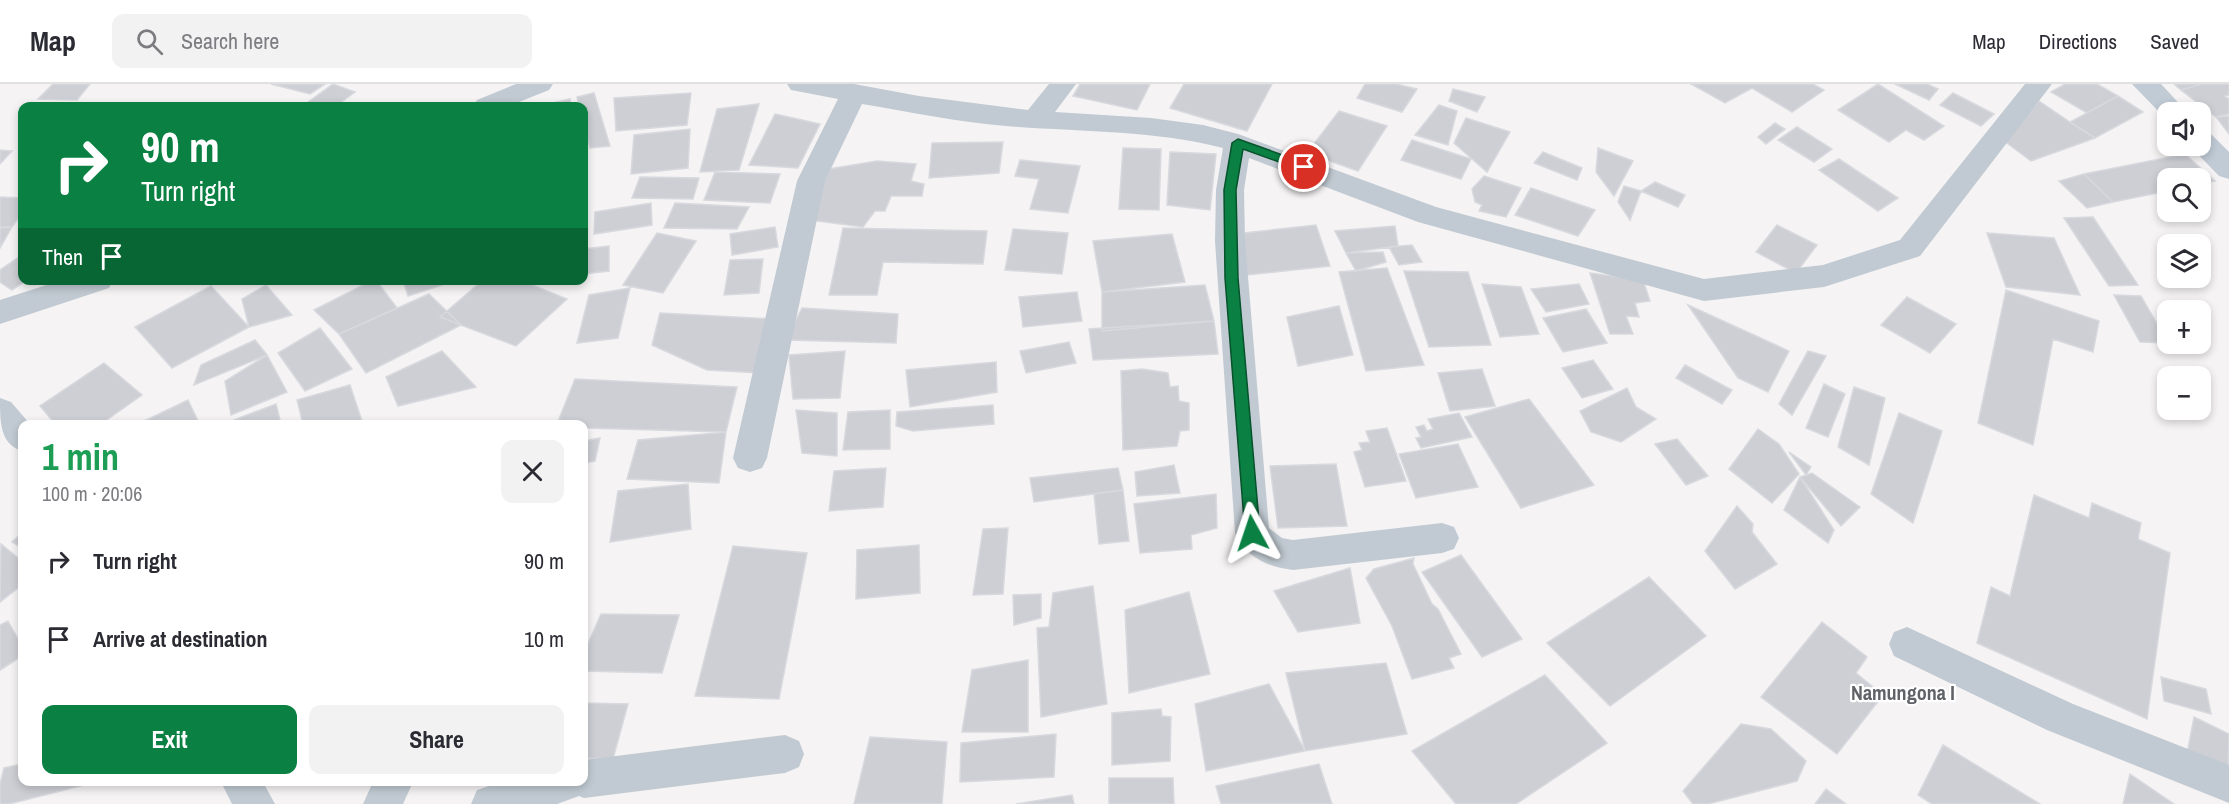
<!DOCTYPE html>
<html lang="en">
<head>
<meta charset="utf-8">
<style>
	body { margin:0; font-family:"Archivo Narrow",sans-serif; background:#f2f2f3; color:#2b2b33; height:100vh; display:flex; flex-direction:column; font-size:22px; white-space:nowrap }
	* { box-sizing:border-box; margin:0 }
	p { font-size:20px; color:#7c7c81 }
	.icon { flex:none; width:33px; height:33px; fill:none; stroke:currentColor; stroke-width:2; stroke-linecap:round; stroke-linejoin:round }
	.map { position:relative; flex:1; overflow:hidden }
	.sheet { position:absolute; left:18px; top:336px; width:570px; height:366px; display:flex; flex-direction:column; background:#fff; border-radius:12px; box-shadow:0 3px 9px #0003 }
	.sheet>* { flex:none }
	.guide { position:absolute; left:18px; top:18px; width:570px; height:183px; border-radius:12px; box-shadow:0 3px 9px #0003; background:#0b8043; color:#fff; overflow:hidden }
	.tools { position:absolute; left:2157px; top:18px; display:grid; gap:12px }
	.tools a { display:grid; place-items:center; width:54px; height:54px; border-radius:12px; background:#fff; box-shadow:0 3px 9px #0003; font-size:30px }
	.pin { position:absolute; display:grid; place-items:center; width:51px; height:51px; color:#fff; margin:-26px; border:3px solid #fff; border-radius:50%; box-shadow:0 2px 6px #0007 }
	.me { position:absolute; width:66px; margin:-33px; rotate:355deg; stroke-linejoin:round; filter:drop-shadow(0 0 4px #0008) }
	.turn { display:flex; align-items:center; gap:21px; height:126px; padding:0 24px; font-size:27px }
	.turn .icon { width:78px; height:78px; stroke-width:2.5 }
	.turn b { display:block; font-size:42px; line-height:51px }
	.then { display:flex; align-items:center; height:57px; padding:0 24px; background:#0003; gap:12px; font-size:22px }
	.round { display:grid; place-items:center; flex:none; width:63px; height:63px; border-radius:12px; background:#f2f2f3 }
	.head { display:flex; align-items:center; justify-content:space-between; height:102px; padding:0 24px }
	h1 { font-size:36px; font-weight:800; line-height:45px; color:#1e9e55 }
	.action { display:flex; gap:12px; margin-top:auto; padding:12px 24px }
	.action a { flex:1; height:69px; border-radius:12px; background:#0b8043; color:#fff; font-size:24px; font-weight:800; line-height:69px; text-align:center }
	.action a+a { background:#f2f2f3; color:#2b2b33 }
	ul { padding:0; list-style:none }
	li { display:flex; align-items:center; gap:18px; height:78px; padding:0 24px }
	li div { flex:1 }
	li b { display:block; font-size:22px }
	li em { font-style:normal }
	header { display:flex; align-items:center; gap:36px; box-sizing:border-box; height:84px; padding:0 30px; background:#fff; border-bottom:2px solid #e1e1e2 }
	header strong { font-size:28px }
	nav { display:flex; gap:33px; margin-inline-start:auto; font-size:21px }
	.search { width:420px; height:54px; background:#f2f2f3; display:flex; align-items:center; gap:15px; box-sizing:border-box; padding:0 21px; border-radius:12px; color:#7c7c81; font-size:22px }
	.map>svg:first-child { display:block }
	.building { fill:#cdcfd5; stroke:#d7d9de; stroke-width:1.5 }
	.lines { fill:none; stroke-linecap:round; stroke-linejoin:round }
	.street { fill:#c1cad2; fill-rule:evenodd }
	.secondary { fill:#c1cbd6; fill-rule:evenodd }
	.route { fill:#0b8043; stroke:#07532c; stroke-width:1.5 }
	.labels { text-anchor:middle; stroke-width:4.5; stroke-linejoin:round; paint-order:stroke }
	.quarter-label { font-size:20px; font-weight:bold; fill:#5f6368; stroke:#fff }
</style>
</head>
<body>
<header>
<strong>Map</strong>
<div class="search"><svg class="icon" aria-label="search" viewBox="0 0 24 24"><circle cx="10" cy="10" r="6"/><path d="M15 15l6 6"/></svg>Search here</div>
<nav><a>Map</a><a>Directions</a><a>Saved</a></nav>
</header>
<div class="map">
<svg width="2229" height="720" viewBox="0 0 2229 720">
	<rect width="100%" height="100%" fill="#f5f3f3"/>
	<path class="building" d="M53 0H90L77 16 38 15Z
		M271 0H325L310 10Z
		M333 0 355 8 336 22H319L307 19Z
		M1080 0H1150L1137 26 1073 12Z
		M1184 0H1272L1247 47 1170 24Z
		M1365 0H1396L1417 5 1402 28 1357 14Z
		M1691 0H1813L1824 6 1792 28 1752 4 1725 19Z
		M1878 0 1944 42 1924 56 1906 46 1889 58 1838 26Z
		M1895 0H1927L1938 5 1929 16Z
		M2065 0H2097L2118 12 2087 29 2051 8Z
		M2174 0H2202L2181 6Z
		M2202 0H2229V11L2225 12 2229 15V30L2216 33 2181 6Z
		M1453 5 1485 13 1477 28 1449 17Z
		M594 9 610 62 590 64 584 39V22H579L577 13Z
		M691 9 687 41 616 47 614 14Z
		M1953 9 1994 30 1981 42 1940 21Z
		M2118 12 2143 28 2095 54 2070 38Z
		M570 15 571 22H548V20Z
		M2039 17 2070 38 2095 54 2031 77 2004 57Z
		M759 20 739 86 700 88 717 25Z
		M1439 21 1457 27 1448 61 1415 51Z
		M1339 27 1387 42 1358 87 1307 69Z
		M775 30 820 40 798 84 749 81Z
		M2229 32V50L2216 33Z
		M1466 34 1510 48 1487 88 1454 59Z
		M1775 39 1785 45 1766 60 1758 53Z
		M1797 43 1832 65 1814 78 1778 56Z
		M690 45 688 84 631 90 634 51Z
		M1412 56 1471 75 1461 95 1401 76Z
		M1003 58 999 89 929 94 932 59Z
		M1123 64 1161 65 1159 126 1119 125Z
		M1598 64 1633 77 1614 112 1596 88Z
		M0 66 12 67 0 80Z
		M1170 68 1216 70 1210 126 1167 121Z
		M1543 68 1582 84 1577 96 1534 79Z
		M2185 70 2215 97 2200 100V94H2168V107L2113 118 2084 90Z
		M1839 75 1898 114 1878 127 1819 86Z
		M1020 76 1080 82 1068 129 1030 125 1039 95 1015 92Z
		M877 77 916 80 911 97 924 100 922 112H891L885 127H875L863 143 809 136 829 85Z
		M715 88 780 90 770 119 704 116Z
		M2084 90 2113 118 2087 124 2059 97Z
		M1484 92 1521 104 1506 133 1479 127 1482 121 1475 118 1472 105Z
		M640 93 699 94 693 115 632 114Z
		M1655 98 1685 111 1678 123 1641 107Z
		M1624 102 1641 107 1630 136 1618 118Z
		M1531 104 1595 126 1578 152 1515 131Z
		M0 113 22 114V129L12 143H0Z
		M651 119 652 141 594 150 595 128Z
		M675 119 749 123 737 145 664 144Z
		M2093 133 2138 201 2109 202 2064 134Z
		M1316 141 1330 182 1247 191 1235 150Z
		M1777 141 1817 161 1796 189 1756 168Z
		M1395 142 1398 162 1346 169 1335 147Z
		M12 143 0 164V144Z
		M775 143 778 163 732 171 730 150Z
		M843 144 987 147 983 180 883 178 877 211H829Z
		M1013 145 1068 149 1062 190 1005 186Z
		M657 149 696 157 663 209 623 201Z
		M1987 149 2054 154 2080 211 2006 203Z
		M1172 150 1185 198 1102 208 1093 157Z
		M1412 161 1422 178 1399 181 1389 163Z
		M609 162V187L584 190V165Z
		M1383 168 1386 178 1356 187 1346 169Z
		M22 171V196H27L12 206 0 198V186Z
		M763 175 759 209 724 211 730 176Z
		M1387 184 1424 281 1366 287 1339 188Z
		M1404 187 1468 188 1491 261 1429 263Z
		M1590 189 1643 196 1650 217 1635 219 1639 233 1626 232 1633 250H1610Z
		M373 196H376L397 224 339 250 314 226Z
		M409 196H457L408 212 404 199Z
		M483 196H520L567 215 516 262 440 233Z
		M1482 200 1521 203 1539 250 1500 253Z
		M1579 200 1589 220 1546 228 1531 205Z
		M266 201 292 231 249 243 242 215Z
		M1205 201 1214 237 1102 247V208Z
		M211 202 249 243 172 284 135 243Z
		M630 204 618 254 577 259 589 211Z
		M2006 206 2099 237 2093 268 2053 255 2033 361 1978 339Z
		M1077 208 1082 237 1023 243 1019 213Z
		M429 210 461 241 366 289 339 250Z
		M2114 211 2141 212 2168 259 2140 258Z
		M1907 213 1956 240 1930 269 1881 241Z
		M1688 221 1789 267 1768 308 1738 294Z
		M1339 222 1353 271 1298 282 1287 233Z
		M802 224 898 230 896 259 786 256Z
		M1586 225 1607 259 1563 268 1543 234Z
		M660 229 774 235 761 289 707 286 652 261Z
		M1214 237 1218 270 1093 276 1089 245Z
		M320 244 352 285 305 307 278 269Z
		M255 256 267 271 194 301 201 281Z
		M1069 258 1076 279 1026 289 1020 267Z
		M442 267 476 303 398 322 386 293Z
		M845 267 840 314 793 315 789 271Z
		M1808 267 1826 272 1792 331 1779 320Z
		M267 271 287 308 231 331 225 297Z
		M1593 276 1613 305 1582 314 1562 284Z
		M996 278 997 308 910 323 906 286Z
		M104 279 142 311 101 340H55L40 322Z
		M1685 281 1732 306 1722 320 1676 294Z
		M1142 285 1168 289 1170 303 1178 302 1179 317 1189 319V346L1180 347 1177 362 1123 366 1121 287Z
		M1482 285 1495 322 1450 327 1438 289Z
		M575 295 737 303 726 348 584 344V340H557Z
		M1824 300 1845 310 1828 353 1806 344Z
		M350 301 363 340H303L297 316Z
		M1854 303 1885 314 1869 381 1838 363Z
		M1627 304 1636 323 1656 335 1621 358 1591 348 1580 327Z
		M1529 315 1594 401 1521 424 1465 333Z
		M188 316 199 339 195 340H138Z
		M276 320 281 340H235L234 336Z
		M993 321 994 340 913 347 896 342 897 328Z
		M796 326 837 329V372L802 369Z
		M890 326V365L843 366 848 328Z
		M1459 329 1472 353 1421 364 1416 354 1421 353 1416 343 1424 341 1427 347 1433 345 1428 335Z
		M1899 329 1942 347 1913 439 1871 410Z
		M1387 344 1406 397 1365 403 1354 368 1362 366 1359 359 1370 358 1366 347Z
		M1758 345 1779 360 1799 390 1772 419 1729 385Z
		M726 348 719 399 627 395 638 356Z
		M600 354 595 377 584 379V357Z
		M1677 355 1708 392 1686 401 1655 360Z
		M1458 360 1478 403 1416 414 1399 370Z
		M1789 368 1811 383 1806 391Z
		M1336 380 1347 442 1278 444 1270 382Z
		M1174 381 1180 409 1137 412 1135 388Z
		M886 384 883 423 829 427 834 387Z
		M1118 384 1123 406 1034 418 1030 394Z
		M1812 389 1860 423 1841 442 1800 393Z
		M1800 393 1834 446 1828 459 1784 426Z
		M688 400 691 445 610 458 618 407Z
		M1123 406 1129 457 1099 460 1094 410Z
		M1216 410 1217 444 1191 451 1192 465 1140 469 1134 420Z
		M2034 411 2089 434 2092 419 2141 439 2138 455 2170 469 2147 635 1977 559 1991 503 2010 512Z
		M1737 422 1753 440 1752 448 1777 480 1735 505 1705 467Z
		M1008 444 1003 510 973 511 983 445Z
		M22 449V464L12 458Z
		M1 460 22 477V501L0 518Z
		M919 461 920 509 856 515 857 466Z
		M733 462 807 469 779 615 695 612Z
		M1461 471 1522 555 1482 573 1422 488Z
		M1414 474 1413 480 1432 520 1438 525 1461 570 1449 574 1454 584 1412 595 1392 542 1366 494 1374 485Z
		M1350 484 1360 539 1298 548 1274 507Z
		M1649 493 1706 552 1610 622 1547 559Z
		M1093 502 1107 620 1041 633 1037 544 1049 543 1053 509Z
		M1189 508 1210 590 1129 609 1125 526Z
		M1041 510V534L1014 541 1013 511Z
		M601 530 679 531 662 589 584 587V569Z
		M8 537 22 562V572L0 586V541Z
		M1822 538 1867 573 1856 589 1883 611 1837 670 1761 613Z
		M1028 576V648H962L972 586Z
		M1386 579 1407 650 1305 667 1286 589Z
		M1545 591 1607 659 1516 720H1456L1412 667Z
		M2161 593 2206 605 2211 630 2164 617Z
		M1269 600 1305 667 1206 687 1195 620Z
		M584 619 628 620 613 675 584 674Z
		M1161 625 1162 632 1171 633 1170 677 1112 681V629Z
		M2194 633 2229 650 2228 689 2187 670Z
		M1741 640 1771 645 1806 677 1797 697 1708 720H1693L1683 707Z
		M1056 650 1054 693 960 698 961 659Z
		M870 653 947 658 942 720H854Z
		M1943 661 2040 720H1932L1918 711Z
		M22 680V698H96L9 720H0V700L4 684Z
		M1319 680 1332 720H1221L1216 702Z
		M2130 690 2174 720H2123Z
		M1109 694H1173L1174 720H1109Z
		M1826 705 1846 720H1815Z
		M1072 711 1074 720H1016Z"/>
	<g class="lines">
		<path class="street" d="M516 0H553L549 6 509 22H473L477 16Z
			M787 0H854L919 12 1028 26 1049 0H1076L1055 28 1151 34 1203 41 1238 50 1436 123 1704 195 1823 181 1900 156 2025 0H2052L1920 172 1824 203 1704 217 1418 138 1249 74 1244 106 1245 157 1269 444 1282 454 1293 456 1442 439 1454 443 1459 454 1454 465 1442 469 1293 486C1267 483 1246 473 1235 449L1215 157 1216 106 1223 64C1153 46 1078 48 1006 42 958 38 910 28 862 20L825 97 767 374 762 384 750 388 738 384 733 374 797 97 838 15 791 6Z
			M62 196H113L109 204 0 240V216Z
			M0 314 11 318 30 340H22V367C0 360 0 338 0 314Z
			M1907 543 2073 620 2229 681V719L2047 646 1894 572 1889 560 1894 548Z
			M785 651 799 657 804 670 799 683 785 689 584 714 579 712 557 720H471L477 706 501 698H584V676Z
			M221 698H263L275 720H232Z
			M373 698H413L403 720H363Z"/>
		<path class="secondary" d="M2132 0H2161L2187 28H2168V35L2165 34Z
			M2200 46 2210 49 2229 68V95L2219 92 2190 62H2200Z"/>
	</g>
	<path class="route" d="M1238 55 1308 80 1310 83 1304 87 1243 65 1236 106 1238 194 1260 449 1257 453 1252 455 1247 453 1245 449 1225 194 1224 106 1232 59Z"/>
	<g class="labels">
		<g class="quarter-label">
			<text x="1903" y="616">Namungona I</text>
		</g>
	</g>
</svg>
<div class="tools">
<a><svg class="icon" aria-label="sound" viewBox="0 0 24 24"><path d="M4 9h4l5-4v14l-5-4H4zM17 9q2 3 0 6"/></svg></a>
<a><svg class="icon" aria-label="search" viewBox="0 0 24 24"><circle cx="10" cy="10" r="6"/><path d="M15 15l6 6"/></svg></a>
<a><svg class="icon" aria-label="layers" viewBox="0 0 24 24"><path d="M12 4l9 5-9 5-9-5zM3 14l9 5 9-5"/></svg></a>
<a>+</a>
<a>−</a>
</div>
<div class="pin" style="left:1304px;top:83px;background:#d93025"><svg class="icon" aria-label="arrive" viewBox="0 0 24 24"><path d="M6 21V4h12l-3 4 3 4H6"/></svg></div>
<svg class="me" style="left:1252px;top:449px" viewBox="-20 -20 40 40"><path d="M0-17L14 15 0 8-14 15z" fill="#0b8043" stroke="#fff" stroke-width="4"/></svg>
<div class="guide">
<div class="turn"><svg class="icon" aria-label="right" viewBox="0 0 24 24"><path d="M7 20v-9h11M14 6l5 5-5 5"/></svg><div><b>90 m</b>Turn right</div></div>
<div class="then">Then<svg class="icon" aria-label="arrive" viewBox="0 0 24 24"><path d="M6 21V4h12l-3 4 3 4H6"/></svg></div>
</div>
<section class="sheet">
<div class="head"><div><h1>1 min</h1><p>100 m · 20:06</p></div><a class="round"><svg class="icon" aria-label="close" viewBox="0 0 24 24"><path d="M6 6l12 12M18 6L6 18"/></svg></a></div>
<ul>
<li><svg class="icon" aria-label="right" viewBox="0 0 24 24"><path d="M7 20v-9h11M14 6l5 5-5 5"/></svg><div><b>Turn right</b></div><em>90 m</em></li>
<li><svg class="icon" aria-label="arrive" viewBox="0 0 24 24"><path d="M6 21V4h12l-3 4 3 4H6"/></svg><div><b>Arrive at destination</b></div><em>10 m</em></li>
</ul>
<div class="action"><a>Exit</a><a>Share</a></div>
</section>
</div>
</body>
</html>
